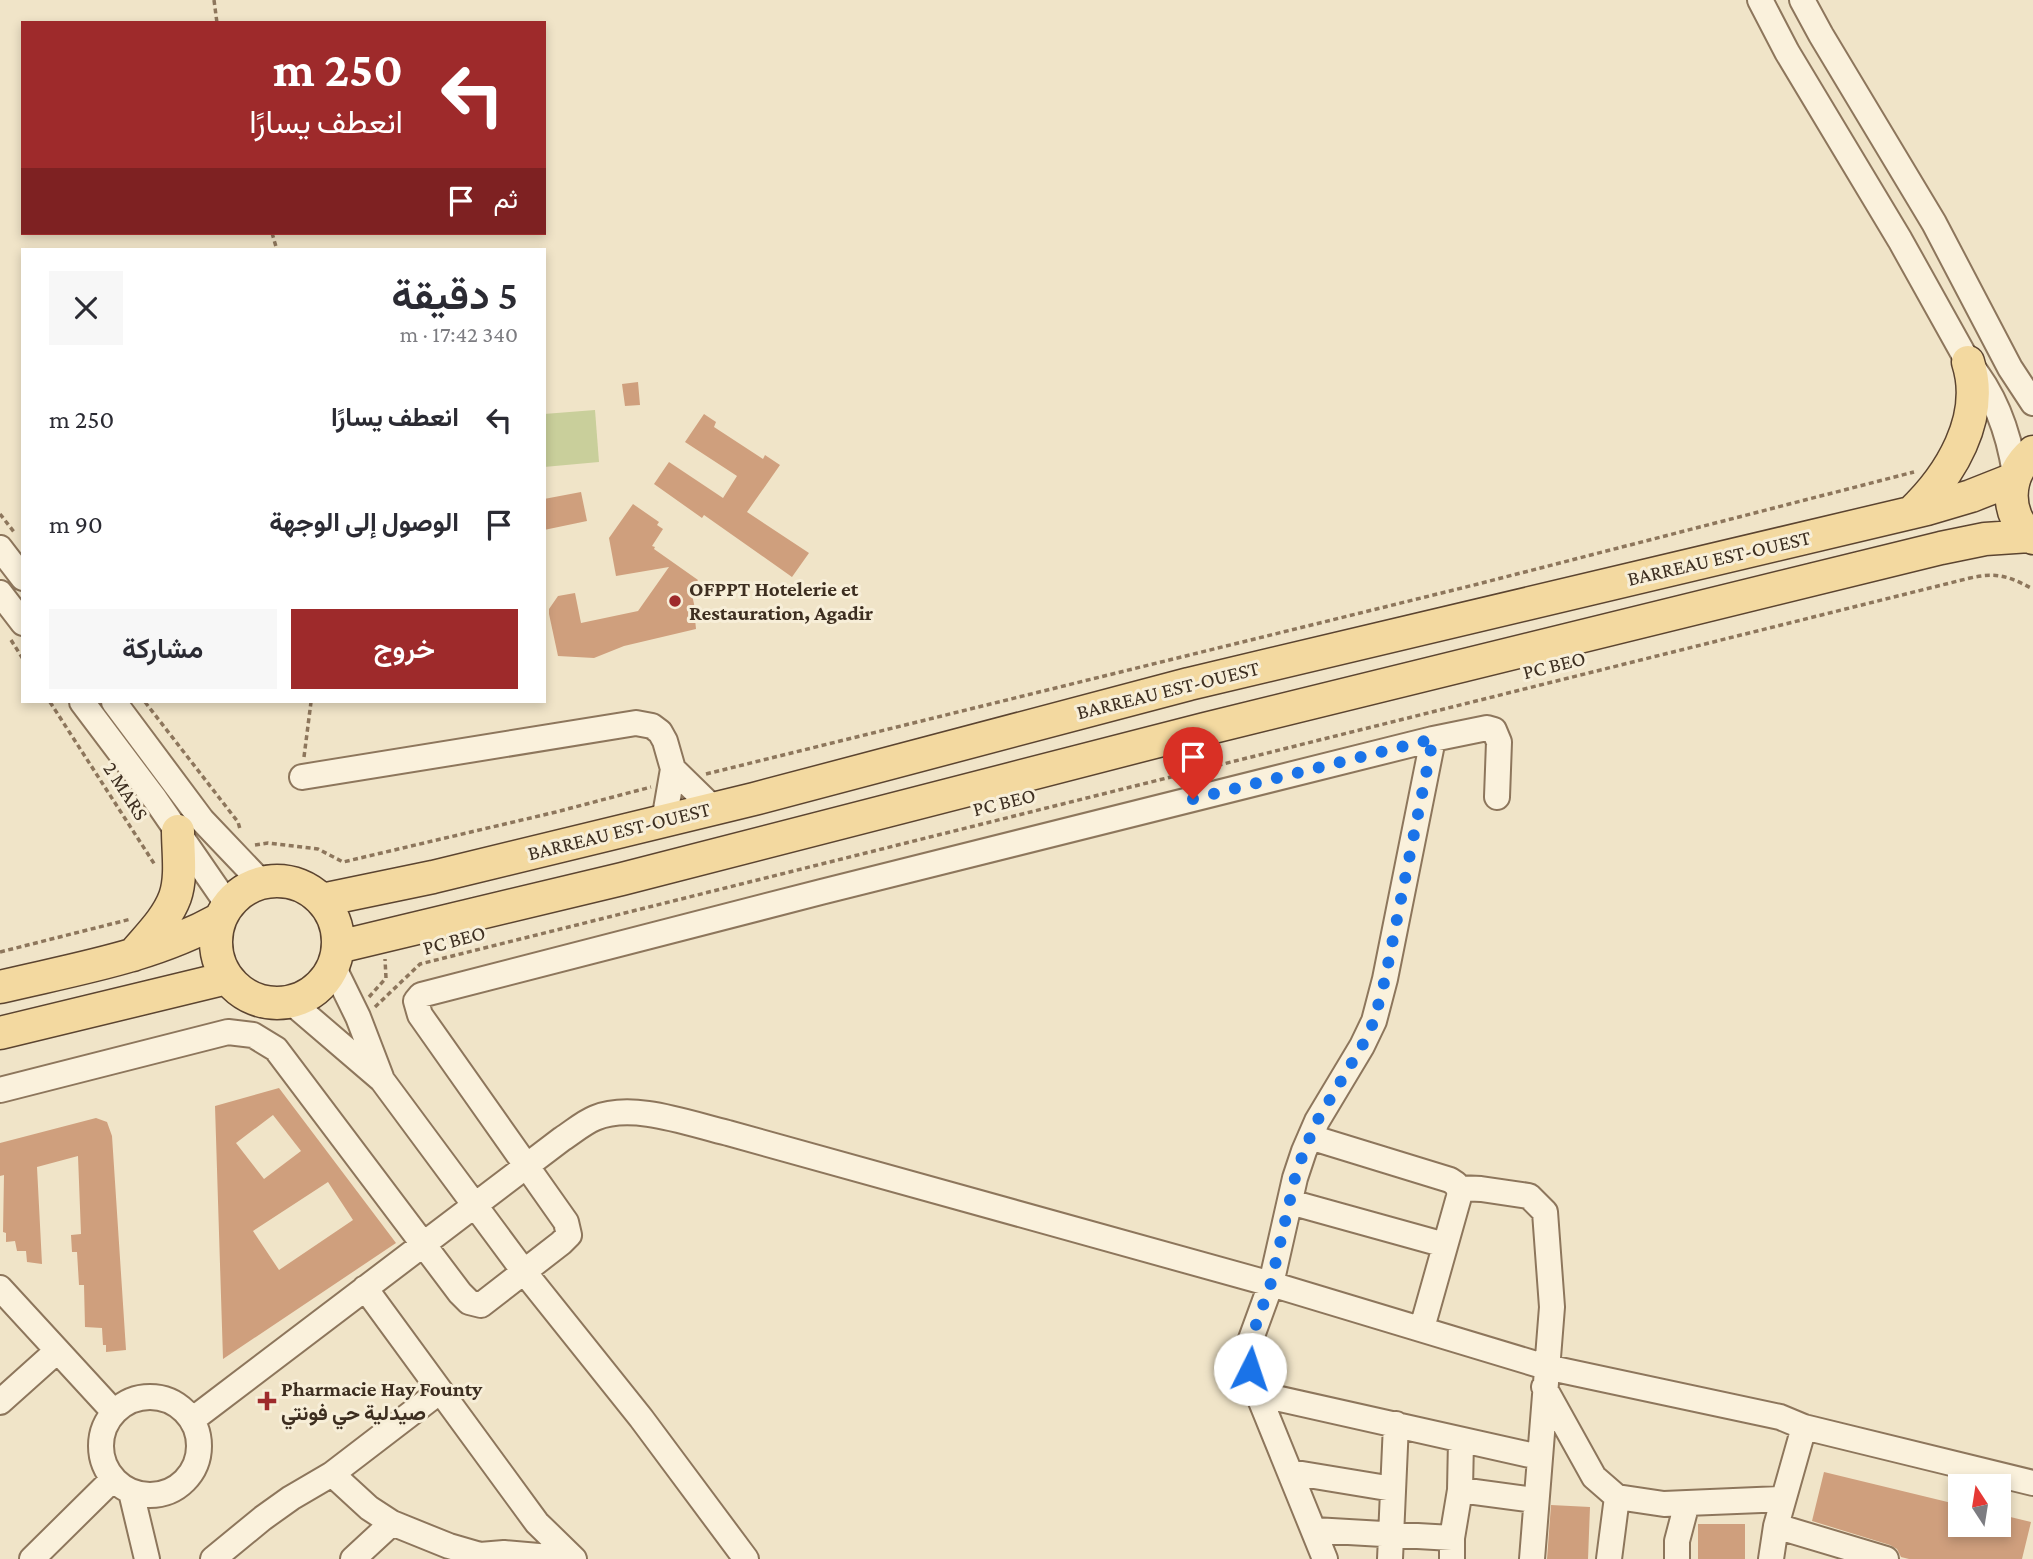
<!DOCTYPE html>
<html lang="ar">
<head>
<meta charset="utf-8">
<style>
	body { margin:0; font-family:"Crimson Pro",Vazirmatn,serif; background:#f7f7f7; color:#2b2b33; direction:rtl; height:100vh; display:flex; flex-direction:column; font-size:26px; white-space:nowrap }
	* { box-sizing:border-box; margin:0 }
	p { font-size:23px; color:#7c7c81 }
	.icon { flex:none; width:38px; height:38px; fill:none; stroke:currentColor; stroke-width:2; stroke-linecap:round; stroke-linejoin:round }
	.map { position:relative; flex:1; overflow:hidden; direction:ltr }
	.panel { position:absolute; left:21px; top:248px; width:525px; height:455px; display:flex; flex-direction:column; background:#fff; border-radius:0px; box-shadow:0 4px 10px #0003; direction:rtl }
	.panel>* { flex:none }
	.top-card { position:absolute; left:21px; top:21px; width:525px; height:214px; border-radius:0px; box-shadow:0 4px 10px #0003; direction:rtl; background:#9e2a2b; color:#fff; overflow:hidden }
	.needle { width:46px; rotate:348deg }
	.controls { position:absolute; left:1948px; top:1474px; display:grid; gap:14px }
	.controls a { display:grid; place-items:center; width:63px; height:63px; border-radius:0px; background:#fff; box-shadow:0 4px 10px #0003; font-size:35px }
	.pin { position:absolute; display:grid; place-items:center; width:60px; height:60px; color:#fff; margin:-72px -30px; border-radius:50% 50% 50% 0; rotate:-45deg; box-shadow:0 0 7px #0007 }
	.pin .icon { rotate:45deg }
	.me { position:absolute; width:77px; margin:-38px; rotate:4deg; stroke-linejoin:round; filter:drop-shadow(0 0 5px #0008) }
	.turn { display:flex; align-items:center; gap:24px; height:147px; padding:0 28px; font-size:32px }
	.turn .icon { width:91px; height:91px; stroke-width:2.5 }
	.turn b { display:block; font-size:49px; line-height:60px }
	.then { display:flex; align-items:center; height:66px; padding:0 28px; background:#0003; gap:14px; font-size:26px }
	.round { display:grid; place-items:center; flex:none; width:74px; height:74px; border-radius:0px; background:#f7f7f7 }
	.head { display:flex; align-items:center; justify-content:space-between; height:119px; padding:0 28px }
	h1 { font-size:42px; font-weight:600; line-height:52px }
	.action { display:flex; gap:14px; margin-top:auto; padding:14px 28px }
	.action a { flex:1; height:80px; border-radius:0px; background:#9e2a2b; color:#fff; font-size:28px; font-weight:600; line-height:80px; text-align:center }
	.action a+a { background:#f7f7f7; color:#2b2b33 }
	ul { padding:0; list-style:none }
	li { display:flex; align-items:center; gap:21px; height:105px; padding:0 28px }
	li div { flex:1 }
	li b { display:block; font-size:26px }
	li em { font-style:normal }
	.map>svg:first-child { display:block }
	.green { fill:#c9cf9b }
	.building { fill:#cf9f7d; fill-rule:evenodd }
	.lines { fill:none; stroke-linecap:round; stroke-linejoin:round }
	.minor-casing { stroke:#8d765c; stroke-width:28 }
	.major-casing { stroke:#5b4430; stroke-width:35 }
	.path { stroke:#8d765c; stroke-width:3.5; stroke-dasharray:5 3.5; stroke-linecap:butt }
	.minor { stroke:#faf1dc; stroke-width:24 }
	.major { stroke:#f3d9a0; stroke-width:32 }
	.route { stroke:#1a73e8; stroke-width:12; stroke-dasharray:0 21.6 }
	.poi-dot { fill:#9e2a2b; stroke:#f7eed8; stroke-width:2.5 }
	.labels { text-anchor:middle; stroke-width:6; stroke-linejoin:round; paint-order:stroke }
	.street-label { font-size:21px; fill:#3d2e20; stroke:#f7eed8 }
	.poi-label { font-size:21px; font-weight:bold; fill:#3d2e20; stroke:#f7eed8; text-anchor:start }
</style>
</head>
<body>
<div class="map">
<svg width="2033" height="1559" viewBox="0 0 2033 1559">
	<rect width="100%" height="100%" fill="#f0e4c8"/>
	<path class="green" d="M595 410 599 462 544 467V414Z"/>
	<path class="building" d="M638 382 640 405 625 406 622 384Z
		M704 414 716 422 714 427 763 459 765 455 780 465 747 512 809 553 792 577 704 515 702 518 654 484 669 462 723 498 737 476 685 442Z
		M581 492 587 521 544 530V499Z
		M633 504 659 522 657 525 663 529 652 546 655 547 654 549 698 580 691 590 697 618 695 619 696 629 624 646 594 658 558 656 549 614V609L558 596 575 593 581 623 638 611 669 567 616 576 609 538Z
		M279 1088 396 1243 223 1359 215 1106ZM273 1115 301 1151 264 1179 236 1143ZM328 1182 353 1220 279 1270 253 1231Z
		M96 1118 107 1122 112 1136 126 1350 106 1352V1345H103L102 1328 85 1327 84 1285H79L77 1252H72L71 1235 81 1234 78 1156 37 1167 42 1264 27 1262 26 1251H17L15 1241 6 1242V1233L3 1232 4 1175 0 1176V1143Z
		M1824 1472 1960 1505V1524H1998V1514L2031 1522 2022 1559H1909L1901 1557 1897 1549 1890 1545 1812 1521Z
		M1551 1505 1590 1507 1588 1559H1547Z
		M1698 1524H1745V1559H1698Z"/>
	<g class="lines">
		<defs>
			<path id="minor" d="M1760 0 1787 52 1900 240 1968 362C1995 394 2009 433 2015 474
				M1802 0 1821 35 1934 223 2010 368 2033 403
				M0 548 23 578
				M0 593 23 623
				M82 702 155 799 228 905
				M114 702 202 820 262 883
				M673 769 713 808
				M302 777 636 723 652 726 660 732 665 741 673 769 664 821
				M333 966 358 1017 381 1077
				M291 1002 382 1080 525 1273 641 1418 746 1559
				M0 1090 228 1032 253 1035 276 1049 460 1293 469 1302 481 1305 561 1243 569 1235 566 1222 420 1015 416 1001 421 995 821 892 1433 739 1487 728 1494 730 1499 742 1497 797
				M1310 1137 1450 1180 1456 1184 1460 1193 1422 1328
				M1459 1188 1481 1189 1529 1196 1545 1212 1552 1307 1532 1559
				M1290 1202 1445 1245
				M0 1288 114 1412
				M365 1288 537 1523 574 1559
				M1544 1387 1594 1477 1617 1497 1609 1559
				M1258 1394 1539 1457
				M101 1446a49 49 0 1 1 98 0a49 49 0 1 1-98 0Z
				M0 1402 57 1351
				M192 1420 562 1139C573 1132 583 1123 595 1118 633 1102 690 1124 728 1133L1271 1284 1546 1367 1780 1417 1804 1427 2033 1483
				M1290 1472 1393 1489
				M332 1474 369 1508 392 1523 449 1546 480 1555 504 1553 573 1559
				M1460 1490 1535 1500
				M131 1492 147 1559
				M1617 1497 1664 1504 1687 1503
				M1776 1526 1886 1559
				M1314 1530 1452 1538
				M32 1559 113 1479
				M213 1559 263 1518 291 1498 332 1474 439 1392
				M353 1559 392 1523
				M1325 1559 1258 1394 1250 1369 1248 1347 1271 1284 1295 1178 1304 1151 1317 1121 1362 1046 1374 1021 1385 979 1433 739
				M1390 1559 1396 1424
				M1452 1559V1538L1460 1490 1461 1440
				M1677 1559V1541L1687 1503 1783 1499
				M1771 1559 1776 1526 1804 1427"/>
			<path id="major" d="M2033 452C2005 475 2004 516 2033 538
				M1911 513C1950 476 1986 418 1968 362
				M216 942a61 61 0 1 1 122 0a61 61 0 1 1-122 0Z
				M322 900 433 877 754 799 1189 684 1927 509 1971 496 2014 479
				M338 947 622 879 1205 729 1941 548 1985 539 2030 536
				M133 955C148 937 167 919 175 897 182 877 178 852 178 831
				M0 987C75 969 152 957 220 919
				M0 1033 227 978"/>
		</defs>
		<use href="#minor" class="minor-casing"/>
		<use href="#major" class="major-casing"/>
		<path class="path" d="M214 0 217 23
			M272 233 277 250
			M0 514 14 532
			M11 640 23 659
			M50 702 155 865
			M145 702 238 822 240 829
			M304 757 311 702
			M706 774 1478 584 1914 472
			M255 845 268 843 318 849 343 862 556 812 651 787
			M0 952 131 919
			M369 997 386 978 385 959
			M375 1007 420 964 1970 578C1998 572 2008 576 2033 589"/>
		<use href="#minor" class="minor"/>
		<use href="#major" class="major"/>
	</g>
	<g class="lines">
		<path class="route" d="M1193 799 1433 739 1385 979 1374 1021 1362 1046 1317 1121 1304 1151 1295 1178 1271 1283 1248 1347 1250 1369"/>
	</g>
	<g class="poi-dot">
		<circle cx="675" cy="601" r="7"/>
		<path d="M263.5 1390.5h7v7h7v7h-7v7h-7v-7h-7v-7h7z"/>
	</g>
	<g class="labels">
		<g class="street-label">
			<text transform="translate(1719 558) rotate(-13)" y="7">BARREAU EST-OUEST</text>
			<text transform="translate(1554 665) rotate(-14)" y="7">PC BEO</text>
			<text transform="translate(1168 690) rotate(-14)" y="7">BARREAU EST-OUEST</text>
			<text transform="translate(126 791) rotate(57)" y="7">2 MARS</text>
			<text transform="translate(1004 802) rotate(-14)" y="7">PC BEO</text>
			<text transform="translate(619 831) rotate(-14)" y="7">BARREAU EST-OUEST</text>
			<text transform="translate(454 940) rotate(-15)" y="7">PC BEO</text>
		</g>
		<g class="poi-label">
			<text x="689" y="596">OFPPT Hotelerie et<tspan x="689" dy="24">Restauration, Agadir</tspan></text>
			<text x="281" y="1396">Pharmacie Hay Founty<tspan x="281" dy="24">صيدلية حي فونتي</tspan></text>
		</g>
	</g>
</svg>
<div class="controls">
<a><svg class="needle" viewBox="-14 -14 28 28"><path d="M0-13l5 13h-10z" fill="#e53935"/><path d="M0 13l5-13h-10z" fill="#7c7c81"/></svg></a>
</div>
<div class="pin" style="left:1193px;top:799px;background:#d93025"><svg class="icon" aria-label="arrive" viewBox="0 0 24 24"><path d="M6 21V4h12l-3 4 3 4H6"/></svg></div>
<svg class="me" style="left:1250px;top:1369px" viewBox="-20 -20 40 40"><circle r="19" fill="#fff"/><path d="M0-13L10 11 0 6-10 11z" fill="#1a73e8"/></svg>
<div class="top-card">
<div class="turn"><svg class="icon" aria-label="left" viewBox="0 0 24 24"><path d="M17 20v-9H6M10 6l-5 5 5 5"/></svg><div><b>250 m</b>انعطف يسارًا</div></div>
<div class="then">ثم<svg class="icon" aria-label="arrive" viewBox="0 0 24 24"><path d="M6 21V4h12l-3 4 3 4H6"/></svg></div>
</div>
<section class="panel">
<div class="head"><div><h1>5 دقيقة</h1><p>340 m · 17:42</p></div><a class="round"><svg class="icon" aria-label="close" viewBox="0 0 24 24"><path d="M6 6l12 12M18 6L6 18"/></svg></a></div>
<ul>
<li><svg class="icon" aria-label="left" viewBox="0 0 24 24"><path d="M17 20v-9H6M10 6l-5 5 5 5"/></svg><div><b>انعطف يسارًا</b></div><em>250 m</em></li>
<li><svg class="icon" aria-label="arrive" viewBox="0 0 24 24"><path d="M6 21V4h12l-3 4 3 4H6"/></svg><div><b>الوصول إلى الوجهة</b></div><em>90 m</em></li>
</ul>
<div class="action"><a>خروج</a><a>مشاركة</a></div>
</section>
</div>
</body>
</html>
